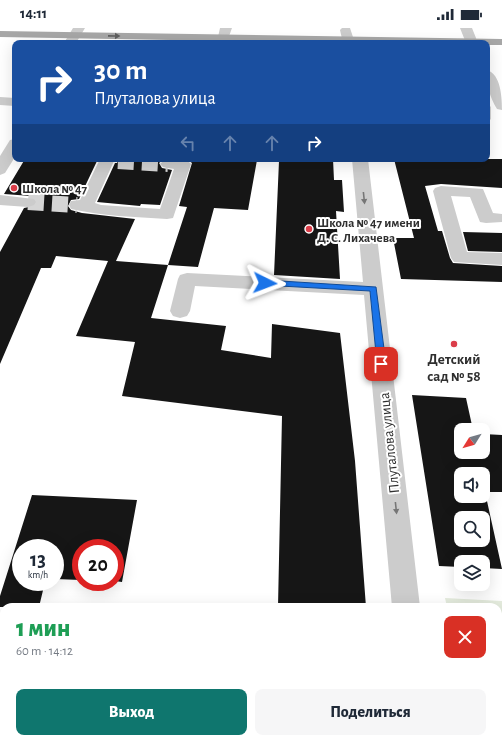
<!DOCTYPE html>
<html lang="ru">
<head>
<meta charset="utf-8">
<style>
	body { margin:0; font-family:"Alegreya Sans",sans-serif; background:#f6f6f7; color:#1f2937; height:100vh; display:flex; flex-direction:column; font-size:15px; white-space:nowrap }
	* { box-sizing:border-box; margin:0 }
	p { font-size:13px; color:#747a83 }
	.icon { flex:none; width:22px; height:22px; fill:none; stroke:currentColor; stroke-width:2; stroke-linecap:round; stroke-linejoin:round }
	.map { position:relative; flex:1; overflow:hidden }
	.drawer { position:absolute; left:0px; top:575px; width:502px; height:140px; display:flex; flex-direction:column; background:#fff; border-radius:12px 12px 0 0; box-shadow:0 4px 16px #0002 }
	.drawer>* { flex:none }
	.guide { position:absolute; left:12px; top:12px; width:478px; height:122px; border-radius:8px; box-shadow:0 4px 16px #0002; background:#1a4fa0; color:#fff; overflow:hidden }
	.needle { width:26px; rotate:233deg }
	.fabs { position:absolute; left:454px; top:395px; display:grid; gap:8px }
	.fabs a { display:grid; place-items:center; width:36px; height:36px; border-radius:8px; background:#fff; box-shadow:0 4px 16px #0002; font-size:20px }
	.speed { position:absolute; left:12px; top:511px; display:flex; gap:8px; font-size:20px; font-weight:700; text-align:center }
	.speed>* { display:grid; place-content:center; width:52px; height:52px; border-radius:50%; background:#fff; box-shadow:0 4px 16px #0002; line-height:1 }
	.speed small { font-size:10px; font-weight:400 }
	.speed .limit { border:6px solid #d22; background:#fff; color:#111 }
	.pin { position:absolute; display:grid; place-items:center; width:34px; height:34px; color:#fff; margin:-17px; border-radius:8px; box-shadow:0 2px 6px #0006 }
	.me { position:absolute; width:44px; margin:-22px; rotate:93deg; stroke-linejoin:round; filter:drop-shadow(0 0 3px #0008) }
	.turn { display:flex; align-items:center; gap:14px; height:84px; padding:0 16px; font-size:18px }
	.turn .icon { width:52px; height:52px; stroke-width:2.5 }
	.turn b { display:block; font-size:28px; line-height:34px }
	.lanes { display:flex; align-items:center; height:38px; padding:0 16px; background:#0003; justify-content:center; gap:20px; direction:ltr }
	.lanes .off { opacity:.35 }
	.round { display:grid; place-items:center; flex:none; width:42px; height:42px; border-radius:8px; background:#f6f6f7 }
	.head { display:flex; align-items:center; justify-content:space-between; height:68px; padding:0 16px }
	h1 { font-size:24px; font-weight:800; line-height:30px; color:#1e9e55 }
	.action { display:flex; gap:8px; margin-top:auto; padding:8px 16px }
	.action a { flex:1; height:46px; border-radius:8px; background:#0f766e; color:#fff; font-size:16px; font-weight:800; line-height:46px; text-align:center }
	.action a+a { background:#f6f6f7; color:#1f2937 }
	.status { display:flex; justify-content:space-between; align-items:center; height:28px; padding:0 20px; background:#fff; direction:ltr }
	.status svg { height:11px; fill:currentColor }
	.map>svg:first-child { display:block }
	.green { fill:#e5ecde }
	.building { fill:#161616; fill-rule:evenodd }
	.lines { fill:none; stroke-linecap:round; stroke-linejoin:round }
	.minor-tunnel-far1 { stroke:#d5d5d5; stroke-width:13; stroke-dasharray:13 6; stroke-linecap:butt }
	.minor-tunnel { stroke:#d5d5d5; stroke-width:16; stroke-dasharray:16 8; stroke-linecap:butt }
	.minor { fill:#ccc; fill-rule:evenodd }
	.major { fill:#a7a7a7; fill-rule:evenodd }
	.oneway { fill:#5f5f5f }
	.oneway2 { fill:#767676 }
	.route { fill:#1a73e8; stroke:#114b97 }
	.poi-dot { fill:#db3d49; stroke:#fff; stroke-width:1.5 }
	.labels { text-anchor:middle; stroke-width:4; stroke-linejoin:round; paint-order:stroke }
	.far-poi-label { font-size:13px; font-weight:bold; fill:#2f2f2f; stroke:#fff; text-anchor:start }
	.poi-label { font-size:15px; font-weight:bold; fill:#2f2f2f; stroke:#fff }
	.street-label { font-size:15px; fill:#2f2f2f; stroke:#fff }
</style>
</head>
<body>
<div class="status"><b>14:11</b><svg viewBox="0 0 49 12"><path d="M0 12V9h3v3zM5 12V6h3v6zM10 12V3h3v9zM15 12V0h3v12zM26 1h20v11H26zM47 4h2v5h-2z"/></svg></div>
<div class="map">
<svg width="502" height="715" viewBox="0 0 502 715">
	<rect width="100%" height="100%" fill="#fff"/>
	<path class="green" d="M445 570 502 573V715H468L467 711H498V579H447Z"/>
	<path class="building" d="M25 131 97 133 79 171 71 172 68 178 71 182 82 185 135 191 116 233 168 237 151 290 226 298 221 322 271 330 272 296 340 305 355 433 366 579H278L282 388 122 368 135 314 76 308 108 233 56 228 51 240H41L0 336V224L24 180 34 178 37 175 35 170 31 168 4 166Z
		M119 131H231L257 132 248 182 214 180 198 239 168 237 187 179 179 178 192 135 188 132H163L159 135 162 140 172 142 160 177 141 176 140 178 97 174 115 135H117Z
		M285 131H333L334 152H342L344 184 336 183 340 251 274 247 279 133 285 134Z
		M394 131H502V160L441 156 425 158 438 203H442L450 230 453 235 502 238V254L401 251 393 210H414Z
		M463 204 502 205V224L468 223Z
		M412 367 466 370 473 402H461V424H483V406L502 407V464H485L502 541 483 540V534H461V539L439 538ZM461 446H483V468H461ZM461 490H483V512H461Z
		M32 467 137 472 122 554 115 553V520H81V552L55 551V520H21V554H45L39 579H0V568Z"/>
	<g class="lines">
		<path class="minor-tunnel-far1" d="M487 85H491"/>
		<path class="minor-tunnel" d="M118 133 168 136
			M28 174 77 177"/>
		<path class="minor" d="M73 0H85L76 15H64Z
			M220 0H232L228 11 224 12 218 9Z
			M342 0H350L355 15H343L340 2Z
			M460 0H472L478 15H466Z
			M487 42C501 46 502 70 502 82L497 81C489 68 487 57 487 42Z
			M0 69 15 70V78L0 77Z
			M15 111V129L5 145 0 147V128L10 112Z
			M100 131H112L114 133 95 175 101 177 160 181 174 141 163 139 160 136 163 133H188L191 136 173 190 167 191C135 189 102 188 71 181L69 177 71 173 80 172Z
			M352 131H368L420 579H392L364 267 195 258 190 283 187 288 180 290 173 288 170 283 178 251 180 247 187 245 363 254Z
			M441 158 483 161 493 185 502 186V194L486 195 480 194 470 169 451 168 467 224 502 225V237L454 234 451 230 433 163 435 160Z
			M0 167 34 171 36 174 34 177 28 179 0 177Z
			M403 711H435V715H403Z"/>
		<path class="major" d="M0 3 502 11V17H487V15H348L0 9Z"/>
	</g>
	<defs><path id="oneway-solid" d="M-6-.8H1V-3.2L6.5 0L1 3.2V.8H-6Z"/></defs>
	<use class="oneway" href="#oneway-solid" transform="translate(114 8) rotate(1)"/>
	<g class="oneway2">
		<use href="#oneway-solid" transform="translate(364 170) rotate(84)"/>
		<use href="#oneway-solid" transform="translate(396 480) rotate(84)"/>
	</g>
	<path class="route" d="M265 252 376 259 386 336 384 339 381 340 377 336 370 263 262 257V253Z"/>
	<g class="poi-dot">
		<circle cx="14" cy="160" r="4"/>
		<circle cx="309" cy="201" r="4"/>
		<circle cx="454" cy="316" r="4"/>
	</g>
	<g class="labels">
		<g class="far-poi-label">
			<text x="22" y="165">Школа № 47</text>
			<text x="317" y="199">Школа № 47 имени<tspan x="317" dy="15">Д. С. Лихачева</tspan></text>
		</g>
		<g class="poi-label">
			<text x="454" y="336">Детский<tspan x="454" dy="17">сад № 58</tspan></text>
		</g>
		<g class="street-label">
			<text transform="translate(389 415) rotate(-96)" y="5">Плуталова улица</text>
		</g>
	</g>
</svg>
<div class="fabs">
<a><svg class="needle" viewBox="-14 -14 28 28"><path d="M0-13l5 13h-10z" fill="#e53935"/><path d="M0 13l5-13h-10z" fill="#747a83"/></svg></a>
<a><svg class="icon" aria-label="sound" viewBox="0 0 24 24"><path d="M4 9h4l5-4v14l-5-4H4zM17 9q2 3 0 6"/></svg></a>
<a><svg class="icon" aria-label="search" viewBox="0 0 24 24"><circle cx="10" cy="10" r="6"/><path d="M15 15l6 6"/></svg></a>
<a><svg class="icon" aria-label="layers" viewBox="0 0 24 24"><path d="M12 4l9 5-9 5-9-5zM3 14l9 5 9-5"/></svg></a>
</div>
<div class="speed"><div>13<small>km/h</small></div><div class="limit">20</div></div>
<div class="pin" style="left:381px;top:336px;background:#d93025"><svg class="icon" aria-label="arrive" viewBox="0 0 24 24"><path d="M6 21V4h12l-3 4 3 4H6"/></svg></div>
<svg class="me" style="left:265px;top:255px" viewBox="-20 -20 40 40"><path d="M0-17L14 15 0 8-14 15z" fill="#1a73e8" stroke="#fff" stroke-width="4"/></svg>
<div class="guide">
<div class="turn"><svg class="icon" aria-label="right" viewBox="0 0 24 24"><path d="M7 20v-9h11M14 6l5 5-5 5"/></svg><div><b>30 m</b>Плуталова улица</div></div>
<div class="lanes"><svg class="icon off" aria-label="left" viewBox="0 0 24 24"><path d="M17 20v-9H6M10 6l-5 5 5 5"/></svg><svg class="icon off" aria-label="ahead" viewBox="0 0 24 24"><path d="M12 20V5M6 11l6-6 6 6"/></svg><svg class="icon off" aria-label="ahead" viewBox="0 0 24 24"><path d="M12 20V5M6 11l6-6 6 6"/></svg><svg class="icon" aria-label="right" viewBox="0 0 24 24"><path d="M7 20v-9h11M14 6l5 5-5 5"/></svg></div>
</div>
<section class="drawer">
<div class="head"><div><h1>1 мин</h1><p>60 m · 14:12</p></div><a class="round" style="background:#d93025;color:#fff"><svg class="icon" aria-label="close" viewBox="0 0 24 24"><path d="M6 6l12 12M18 6L6 18"/></svg></a></div>
<div class="action"><a>Выход</a><a>Поделиться</a></div>
</section>
</div>
</body>
</html>
